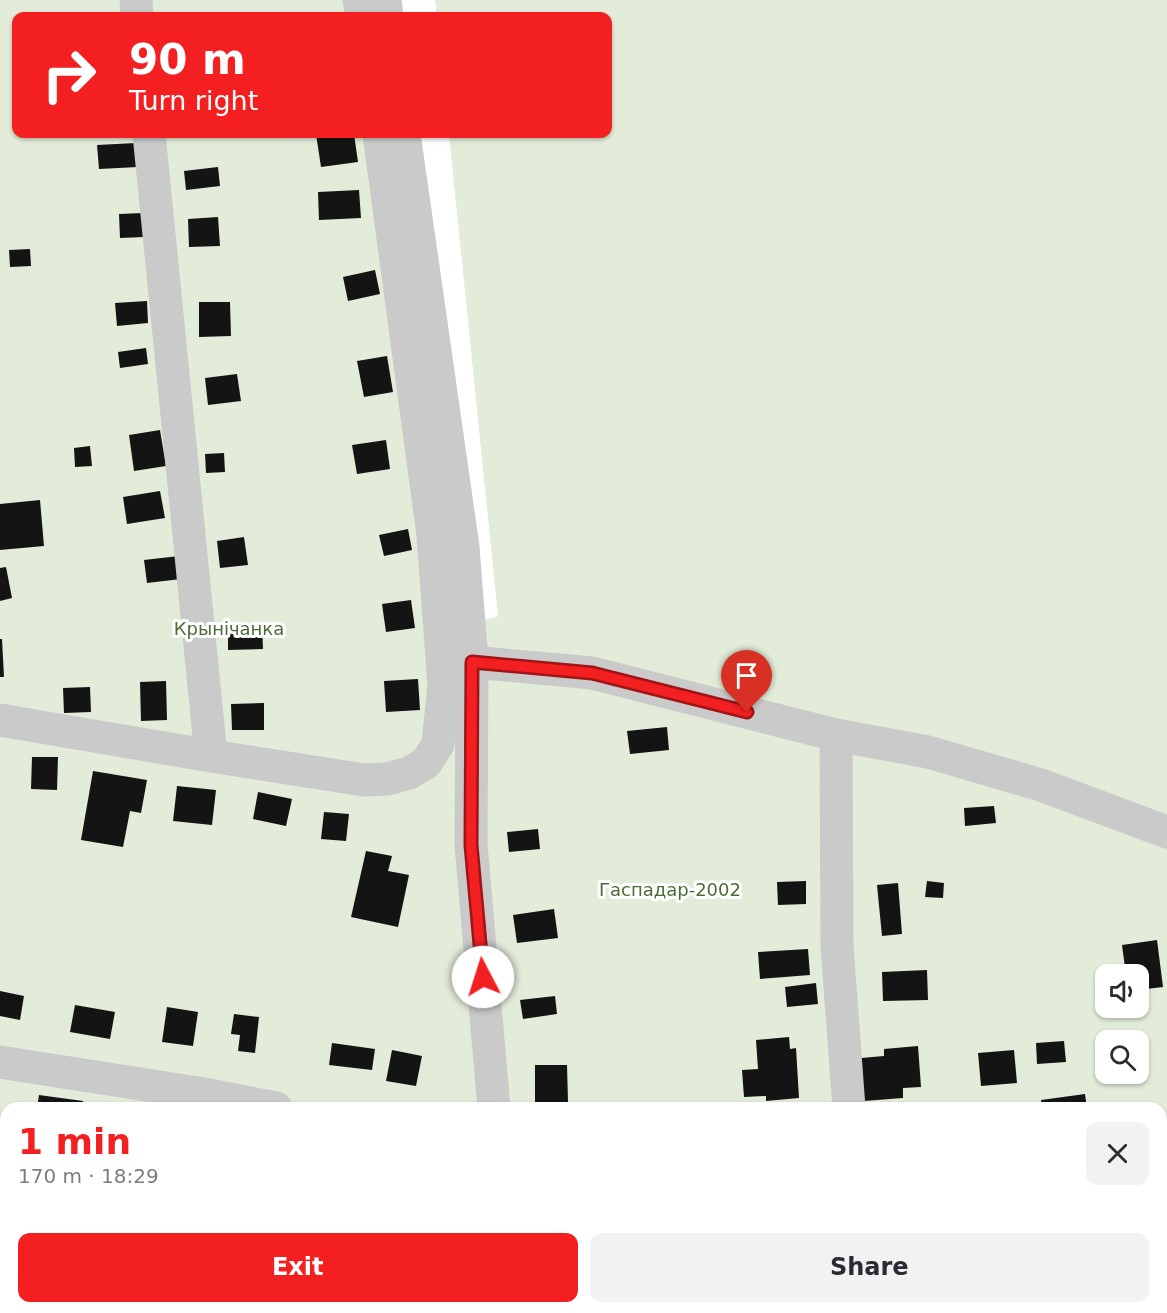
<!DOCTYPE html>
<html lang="en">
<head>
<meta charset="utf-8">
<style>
	body { margin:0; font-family:"DejaVu Sans",sans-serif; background:#f2f2f3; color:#2b2b33; height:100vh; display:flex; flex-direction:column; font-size:22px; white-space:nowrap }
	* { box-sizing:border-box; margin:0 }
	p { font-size:20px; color:#7c7c81 }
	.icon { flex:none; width:33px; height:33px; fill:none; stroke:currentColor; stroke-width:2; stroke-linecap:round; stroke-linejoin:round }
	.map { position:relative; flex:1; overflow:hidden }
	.drawer { position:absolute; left:0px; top:1102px; width:1167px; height:212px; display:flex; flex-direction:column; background:#fff; border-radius:18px 18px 0 0; box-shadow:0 2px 4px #0004 }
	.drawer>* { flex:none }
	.banner { position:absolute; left:12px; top:12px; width:600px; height:126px; border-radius:12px; box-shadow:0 2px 4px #0004; background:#f41f21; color:#fff; overflow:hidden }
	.tools { position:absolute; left:1095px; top:964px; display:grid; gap:12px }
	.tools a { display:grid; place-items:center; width:54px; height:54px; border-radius:12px; background:#fff; box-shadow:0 2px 4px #0004; font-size:30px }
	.pin { position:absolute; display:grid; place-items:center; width:51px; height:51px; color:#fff; margin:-62px -26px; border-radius:50% 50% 50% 0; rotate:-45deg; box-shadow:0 0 6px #0007 }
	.pin .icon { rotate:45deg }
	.me { position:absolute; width:66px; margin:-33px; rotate:355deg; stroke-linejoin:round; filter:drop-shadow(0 0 4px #0008) }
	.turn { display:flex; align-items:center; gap:21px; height:126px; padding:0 18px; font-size:27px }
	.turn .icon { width:78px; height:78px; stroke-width:2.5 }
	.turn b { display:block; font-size:42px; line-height:51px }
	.round { display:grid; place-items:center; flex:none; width:63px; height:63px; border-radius:12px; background:#f2f2f3 }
	.overview { display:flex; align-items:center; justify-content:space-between; height:102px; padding:0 18px }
	h1 { font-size:36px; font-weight:700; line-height:45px; color:#f41f21 }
	.cta { display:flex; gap:12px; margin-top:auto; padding:12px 18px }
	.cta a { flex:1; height:69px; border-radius:12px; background:#f41f21; color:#fff; font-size:24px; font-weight:700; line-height:69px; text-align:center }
	.cta a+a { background:#f2f2f3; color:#2b2b33 }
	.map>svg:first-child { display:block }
	.green { fill:#e2ecd9; fill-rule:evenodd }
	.building { fill:#141414 }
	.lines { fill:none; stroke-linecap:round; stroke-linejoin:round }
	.minor { stroke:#cacaca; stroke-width:33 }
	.route-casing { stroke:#9f1415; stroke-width:15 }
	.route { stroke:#f41f21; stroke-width:10 }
	.labels { text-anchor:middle; stroke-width:6; stroke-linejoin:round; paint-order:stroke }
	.park-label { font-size:18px; fill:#4c6c37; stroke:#fff }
</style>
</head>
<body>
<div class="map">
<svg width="1167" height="1313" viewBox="0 0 1167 1313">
	<rect width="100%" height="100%" fill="#fff"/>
	<path class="green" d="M0 0H369L371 16H16V134H389L460 627 498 616 449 134H608V16H437L435 0H1167V1313H0ZM1106 975H1138V1008H1106ZM1106 1041H1138V1074H1106ZM6 1108H1161V1308H6Z"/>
	<path class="building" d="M316 134H354L358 162 321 167Z
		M136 143 138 167 99 169 97 145Z
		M218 167 220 186 186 190 184 171Z
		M359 190 361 218 319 220 318 192Z
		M143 213 144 237 120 238 119 214Z
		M218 217 220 246 189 247 188 219Z
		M30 249 31 266 10 267 9 250Z
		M375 270 380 294 348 301 343 277Z
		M147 301 148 323 117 326 115 303Z
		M199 302H230L231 336 199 337Z
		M146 348 148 364 120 368 118 352Z
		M387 356 393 392 364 397 357 361Z
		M237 374 241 401 208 405 205 378Z
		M160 430 166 466 134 471 129 435Z
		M386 440 390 469 357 474 352 445Z
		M90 446 92 466 75 467 74 448Z
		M224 453 225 472 206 473 205 454Z
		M160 491 165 518 127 524 123 497Z
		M40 500 44 546 0 550V504Z
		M408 529 412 550 384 556 379 535Z
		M244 537 248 565 220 568 217 541Z
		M179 556 181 579 147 583 144 560Z
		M6 567 12 598 0 601V568Z
		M411 600 415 628 386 632 382 604Z
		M262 624 263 649 228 650V625Z
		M0 639H2L4 677H0Z
		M418 679 420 710 386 712 384 681Z
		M166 681 167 720 141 721 140 682Z
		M90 687 91 712 64 713 63 688Z
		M264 703V730H232L231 704Z
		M667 727 669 750 630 754 627 731Z
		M32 757H58L57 790 31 789Z
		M93 771 147 780 141 813 130 811 123 847 81 840Z
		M177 786 216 790 212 825 173 821Z
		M258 792 292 799 286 826 253 819Z
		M994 806 996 823 965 826 964 808Z
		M324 812 349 814 346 841 321 839Z
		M538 829 540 849 509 852 507 832Z
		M366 851 392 856 388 871 409 875 398 927 351 917Z
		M806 881V904L778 905 777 882Z
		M927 881 944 883 943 898 925 897Z
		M898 883 902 934 882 936 877 885Z
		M554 909 558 938 517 943 513 915Z
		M1157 940 1163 987 1138 990V975H1126L1122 945Z
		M808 949 810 975 760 979 758 952Z
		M927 970 928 1000 883 1001 882 972Z
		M816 983 818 1004 787 1007 785 987Z
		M0 991 24 996 20 1020 0 1016Z
		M555 996 557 1014 523 1019 520 1000Z
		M75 1005 115 1012 110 1039 70 1032Z
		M167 1007 198 1012 193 1046 162 1042Z
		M234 1014 259 1017 255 1053 238 1051 240 1035 231 1034Z
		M789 1037 790 1049 796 1048 799 1098 766 1101V1096L744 1097 742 1070 758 1069 756 1040Z
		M1064 1041 1066 1062 1037 1064 1036 1043Z
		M332 1043 375 1049 372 1070 329 1065Z
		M918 1046 921 1087 903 1088V1098L864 1101 861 1058 884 1056V1049Z
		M392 1050 422 1056 416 1086 386 1081Z
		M1014 1050 1017 1083 981 1086 978 1053Z
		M535 1065H567L568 1102H535Z
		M1085 1094 1087 1108H1042L1041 1100Z
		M39 1095 83 1101 82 1108H37Z
		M1161 1132H1167V1168H1161Z
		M1167 1223V1264L1161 1265V1224Z
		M251 1308H298V1313H252Z
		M327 1308H350L351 1313H328Z"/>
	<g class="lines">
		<path class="minor" d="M136 0 137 16
			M359 0 362 16
			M385 0 387 16
			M149 134 211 756
			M404 134 463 547 472 662 471 845 494 1108
			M472 662 592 673 836 735 928 752 1041 785 1167 832
			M0 720 211 756 364 780 387 779 409 773 426 763 438 744 444 686 433 535 379 134
			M836 735 837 946 849 1108
			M0 1062 204 1094 276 1108
			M217 1308V1313
			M509 1308V1313
			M864 1308V1313"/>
	</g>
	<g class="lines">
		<defs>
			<path id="route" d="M483 977 471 845 472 662 592 673 747 712"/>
		</defs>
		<use href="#route" class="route-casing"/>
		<use href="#route" class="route"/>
	</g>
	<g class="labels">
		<g class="park-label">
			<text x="229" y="635">Крынічанка</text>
			<text x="670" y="896">Гаспадар-2002</text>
		</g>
	</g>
</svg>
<div class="tools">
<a><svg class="icon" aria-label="sound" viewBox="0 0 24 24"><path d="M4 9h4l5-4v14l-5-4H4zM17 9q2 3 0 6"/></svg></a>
<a><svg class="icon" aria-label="search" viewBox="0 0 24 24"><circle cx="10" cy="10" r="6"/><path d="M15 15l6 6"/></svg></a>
</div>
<div class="pin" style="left:747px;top:712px;background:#d93025"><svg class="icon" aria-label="arrive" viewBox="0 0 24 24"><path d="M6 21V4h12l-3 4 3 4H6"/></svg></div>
<svg class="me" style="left:483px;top:977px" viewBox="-20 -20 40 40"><circle r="19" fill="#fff"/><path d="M0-13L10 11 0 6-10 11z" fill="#f41f21"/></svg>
<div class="banner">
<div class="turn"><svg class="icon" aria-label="right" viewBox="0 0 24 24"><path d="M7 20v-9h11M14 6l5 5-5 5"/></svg><div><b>90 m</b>Turn right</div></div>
</div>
<section class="drawer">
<div class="overview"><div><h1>1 min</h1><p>170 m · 18:29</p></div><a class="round"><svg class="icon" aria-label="close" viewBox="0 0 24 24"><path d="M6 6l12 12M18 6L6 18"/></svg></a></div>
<div class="cta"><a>Exit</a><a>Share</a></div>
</section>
</div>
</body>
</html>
